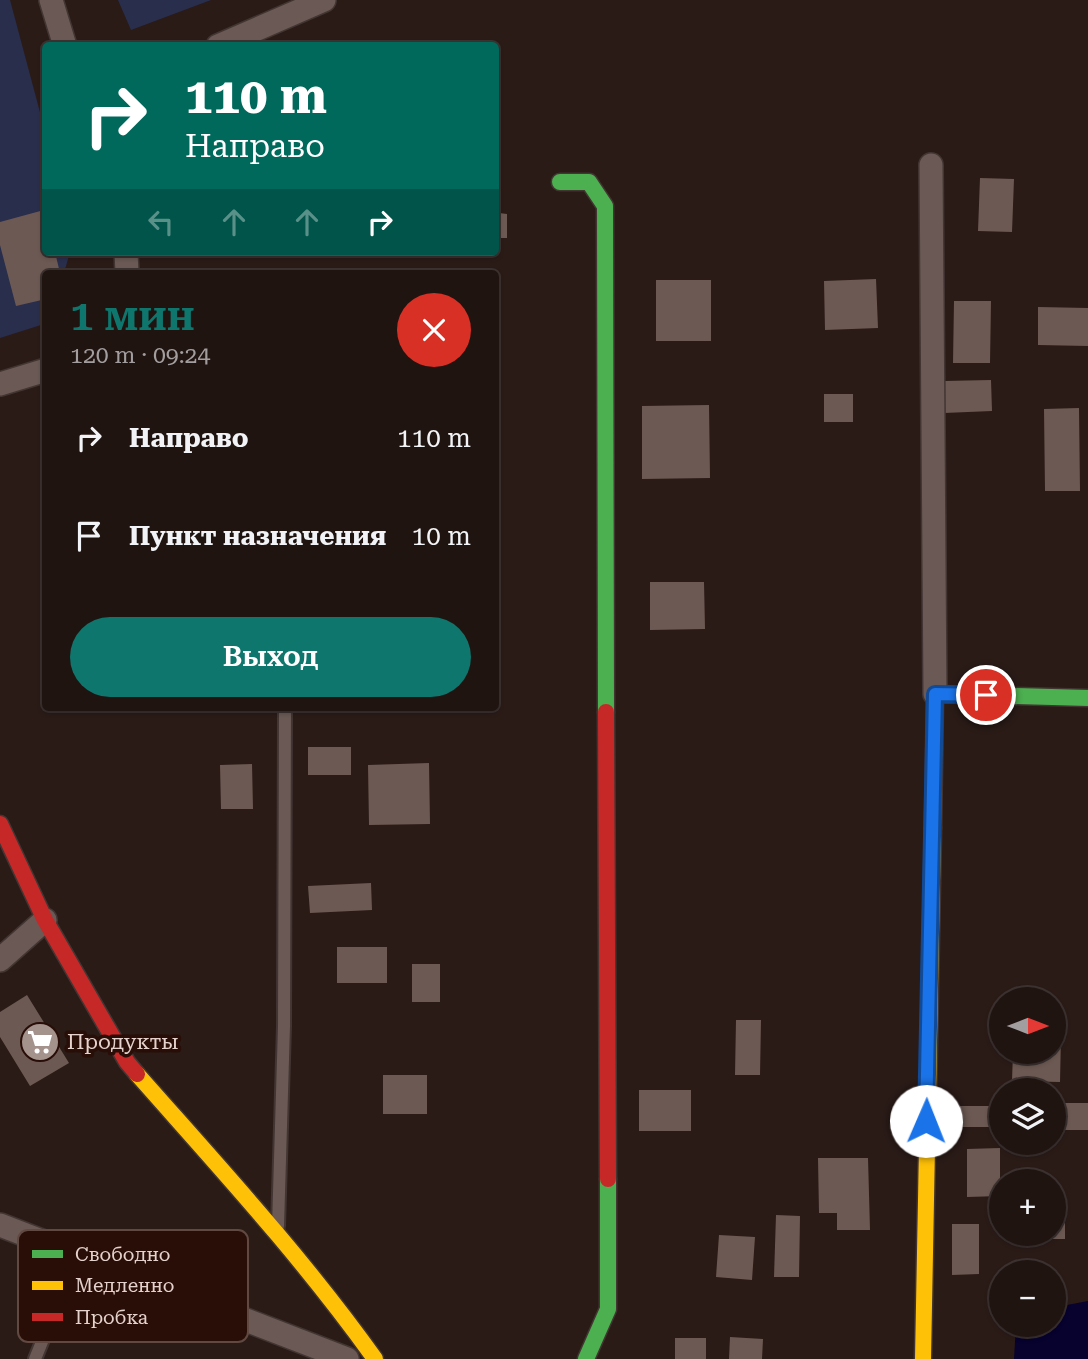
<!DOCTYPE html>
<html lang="ru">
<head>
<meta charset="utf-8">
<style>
	body { margin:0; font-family:"Roboto Serif",serif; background:#2d211f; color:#f1f3f6; height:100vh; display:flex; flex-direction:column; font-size:26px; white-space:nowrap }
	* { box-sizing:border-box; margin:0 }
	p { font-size:23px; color:#a29e9f }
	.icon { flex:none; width:38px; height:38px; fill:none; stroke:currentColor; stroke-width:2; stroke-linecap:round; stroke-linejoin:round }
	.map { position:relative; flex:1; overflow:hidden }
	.drawer { position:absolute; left:42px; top:270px; width:457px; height:441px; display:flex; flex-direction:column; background:#201411; border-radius:7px; box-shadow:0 2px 5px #0004,0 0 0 2px #3d3331 }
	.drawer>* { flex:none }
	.guide { position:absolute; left:42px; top:42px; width:457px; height:214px; border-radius:7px; box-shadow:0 2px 5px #0004,0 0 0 2px #3d3331; background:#00695c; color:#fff; overflow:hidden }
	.needle { width:46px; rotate:90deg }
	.controls { position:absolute; left:989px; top:987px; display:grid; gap:14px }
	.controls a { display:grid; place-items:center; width:77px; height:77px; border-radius:50%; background:#201411; box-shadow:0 2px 5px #0004,0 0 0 2px #3d3331; font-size:35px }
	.pin { position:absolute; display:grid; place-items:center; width:60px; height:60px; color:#fff; margin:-30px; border:4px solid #fff; border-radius:50%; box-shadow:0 2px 7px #0007 }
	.me { position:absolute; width:77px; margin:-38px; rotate:1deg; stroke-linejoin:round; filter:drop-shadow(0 0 5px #0008) }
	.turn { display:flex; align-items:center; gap:24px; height:147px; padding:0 28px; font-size:32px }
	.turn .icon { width:91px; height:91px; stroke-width:2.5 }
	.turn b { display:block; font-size:49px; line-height:60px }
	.lanes { display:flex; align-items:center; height:66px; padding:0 28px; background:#0003; justify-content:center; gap:35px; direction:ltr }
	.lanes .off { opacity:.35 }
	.round { display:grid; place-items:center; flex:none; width:74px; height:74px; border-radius:37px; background:#2d211f }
	.overview { display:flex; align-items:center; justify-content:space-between; height:119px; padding:0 28px }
	h1 { font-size:42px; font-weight:600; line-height:52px; color:#0f766e }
	.primary-button { display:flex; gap:14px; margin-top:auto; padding:14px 28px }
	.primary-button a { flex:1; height:80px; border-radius:42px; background:#0f766e; color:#fff; font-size:28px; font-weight:600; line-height:80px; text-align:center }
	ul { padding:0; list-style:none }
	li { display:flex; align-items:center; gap:21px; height:98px; padding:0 28px }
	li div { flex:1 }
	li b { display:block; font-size:26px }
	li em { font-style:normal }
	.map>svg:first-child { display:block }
	.green { fill:#292e4d }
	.water { fill:#07022e }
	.building { fill:#6d5953 }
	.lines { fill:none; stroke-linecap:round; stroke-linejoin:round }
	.lane-casing { stroke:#423532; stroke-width:16 }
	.street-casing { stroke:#423532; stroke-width:26 }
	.fast-casing { stroke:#423532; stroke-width:19 }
	.slow-casing { stroke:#423532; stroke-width:19 }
	.jam-casing { stroke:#423532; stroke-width:19 }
	.lane { stroke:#6a5954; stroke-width:12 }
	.street { stroke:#6a5954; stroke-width:23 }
	.fast { stroke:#4caf50; stroke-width:16 }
	.slow { stroke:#ffc107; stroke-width:16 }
	.jam { stroke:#c62828; stroke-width:16 }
	.route-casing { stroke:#114b97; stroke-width:18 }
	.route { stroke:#1a73e8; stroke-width:12 }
	.labels { text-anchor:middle; stroke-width:7; stroke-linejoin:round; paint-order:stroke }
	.poi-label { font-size:21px; fill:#e5d2cc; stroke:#280e06; text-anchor:start }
	.key { fill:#280e06; stroke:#614941; stroke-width:2 }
	.key-label { font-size:19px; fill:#e5d2cc }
</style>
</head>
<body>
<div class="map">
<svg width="1088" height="1359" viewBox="0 0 1088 1359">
	<rect width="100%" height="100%" fill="#2a1b17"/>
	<path class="green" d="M0 0H10L45 131 46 252H70L64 273H46L44 324 0 338Z
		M118 0H211L131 30Z"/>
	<path class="water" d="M1054 1298 1067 1305 1088 1301V1359H1014L1016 1325H1054Z"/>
	<path class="building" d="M980 178 1014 179 1012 232 978 231Z
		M495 186H500L499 213 507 214V238H495Z
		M44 210 46 252H55L60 273H46V299L16 306 0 245V222Z
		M876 279 878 328 825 330 824 281Z
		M656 280H711V341H656Z
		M954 301H991L990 363H953Z
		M1038 307 1088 308V346L1038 345Z
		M991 380 992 411 944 413V381Z
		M824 394H853V422H824Z
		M709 405 710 478 642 479V406Z
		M1079 408 1080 491H1045L1044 409Z
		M650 582H704L705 629 650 630Z
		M308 747H351V775H308Z
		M429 763 430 824 369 825 368 765Z
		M252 764 253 809H221L220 765Z
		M371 883 372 910 310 913 308 886Z
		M337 947H387V983H337Z
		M412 964H440V1002H412Z
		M27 995 69 1063 30 1086 0 1037V1012Z
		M736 1020H761L760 1075H735Z
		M1054 1036H1061L1060 1082 1012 1081 1013 1052H1054Z
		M383 1075H427V1114H383Z
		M639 1090H691V1131H639Z
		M1054 1103H1088V1130H1054Z
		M960 1106H999V1127H960Z
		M1000 1148V1196L967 1197V1149Z
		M818 1158H868L870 1230H837V1213H819Z
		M1054 1198H1065V1239H1037V1234H1054Z
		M776 1215 800 1216 799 1277H774Z
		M952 1224H979V1274L952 1275Z
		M719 1235 755 1237 752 1280 716 1277Z
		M730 1337 763 1339 762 1359H729Z
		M675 1338H706V1359H675Z"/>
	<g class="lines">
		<defs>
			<path id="lane" d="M278 1226 284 1026 285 707
				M35 1359 77 1256"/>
			<path id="street" d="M51 0 65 46
				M218 46 324 0
				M931 165 935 694
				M126 252 127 273
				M0 384 46 370
				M0 960 45 920
				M0 1225 347 1359"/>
			<path id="fast" d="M560 182H589L605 206 606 712
				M933 828 935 694 1088 698
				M586 1359 608 1309V1179"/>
			<path id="slow" d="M137 1074C219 1167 303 1258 375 1359
				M923 1359 933 828"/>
			<path id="jam" d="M606 712 608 1179
				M0 824 45 920 127 1062 137 1074"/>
		</defs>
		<use href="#lane" class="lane-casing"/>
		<use href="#street" class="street-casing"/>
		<use href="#fast" class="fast-casing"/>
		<use href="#slow" class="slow-casing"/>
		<use href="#jam" class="jam-casing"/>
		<use href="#lane" class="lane"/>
		<use href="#street" class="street"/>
		<use href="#fast" class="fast"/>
		<use href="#slow" class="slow"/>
		<use href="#jam" class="jam"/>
	</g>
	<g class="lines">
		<defs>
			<path id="route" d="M926 1121 935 694 986 695"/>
		</defs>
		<use href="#route" class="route-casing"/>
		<use href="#route" class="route"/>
	</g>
	<defs>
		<symbol id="supermarket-disc" viewBox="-11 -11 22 22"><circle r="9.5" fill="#a4928d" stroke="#280e06"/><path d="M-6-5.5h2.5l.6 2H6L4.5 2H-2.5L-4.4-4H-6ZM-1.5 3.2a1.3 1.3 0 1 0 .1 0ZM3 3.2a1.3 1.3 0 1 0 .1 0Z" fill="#fff"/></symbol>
	</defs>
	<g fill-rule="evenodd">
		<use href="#supermarket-disc" x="18" y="1020" width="44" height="44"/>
	</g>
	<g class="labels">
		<g class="poi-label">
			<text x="67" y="1049">Продукты</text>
		</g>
	</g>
	<rect x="18" y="1230" width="230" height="112" rx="10" class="key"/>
	<rect x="32" y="1250" width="31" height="8" fill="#4caf50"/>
	<rect x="32" y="1281" width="31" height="9" fill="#ffc107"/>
	<rect x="32" y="1313" width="31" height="8" fill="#c62828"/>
	<g class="key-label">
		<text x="75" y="1261">Свободно</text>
		<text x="75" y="1292">Медленно</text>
		<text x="75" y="1324">Пробка</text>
	</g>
</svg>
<div class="controls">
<a><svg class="needle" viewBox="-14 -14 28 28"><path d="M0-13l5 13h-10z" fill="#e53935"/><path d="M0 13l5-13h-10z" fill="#a29e9f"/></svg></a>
<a><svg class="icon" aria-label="layers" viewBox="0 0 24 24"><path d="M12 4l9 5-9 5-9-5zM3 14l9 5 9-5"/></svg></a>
<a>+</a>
<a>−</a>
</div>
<div class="pin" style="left:986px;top:695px;background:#d93025"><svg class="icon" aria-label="arrive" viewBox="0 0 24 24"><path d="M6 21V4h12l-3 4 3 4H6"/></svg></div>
<svg class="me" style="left:926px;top:1121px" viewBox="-20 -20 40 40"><circle r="19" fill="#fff"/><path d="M0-13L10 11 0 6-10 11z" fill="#1a73e8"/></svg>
<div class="guide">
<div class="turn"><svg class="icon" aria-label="right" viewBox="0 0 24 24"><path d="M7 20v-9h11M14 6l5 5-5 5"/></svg><div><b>110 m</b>Направо</div></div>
<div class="lanes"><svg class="icon off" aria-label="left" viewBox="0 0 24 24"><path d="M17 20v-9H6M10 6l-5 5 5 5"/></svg><svg class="icon off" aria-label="ahead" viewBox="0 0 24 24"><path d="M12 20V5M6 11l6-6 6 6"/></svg><svg class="icon off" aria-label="ahead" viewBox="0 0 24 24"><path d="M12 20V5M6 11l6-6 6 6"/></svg><svg class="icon" aria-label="right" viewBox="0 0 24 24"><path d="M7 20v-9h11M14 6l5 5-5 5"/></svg></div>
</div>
<section class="drawer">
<div class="overview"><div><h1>1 мин</h1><p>120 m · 09:24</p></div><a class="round" style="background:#d93025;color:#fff"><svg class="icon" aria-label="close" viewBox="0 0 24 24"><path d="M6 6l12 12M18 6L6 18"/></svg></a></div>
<ul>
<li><svg class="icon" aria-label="right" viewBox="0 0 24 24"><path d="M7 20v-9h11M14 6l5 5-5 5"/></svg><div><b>Направо</b></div><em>110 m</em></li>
<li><svg class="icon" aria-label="arrive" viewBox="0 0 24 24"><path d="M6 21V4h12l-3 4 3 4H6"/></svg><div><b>Пункт назначения</b></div><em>10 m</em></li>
</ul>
<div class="primary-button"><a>Выход</a></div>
</section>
</div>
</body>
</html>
